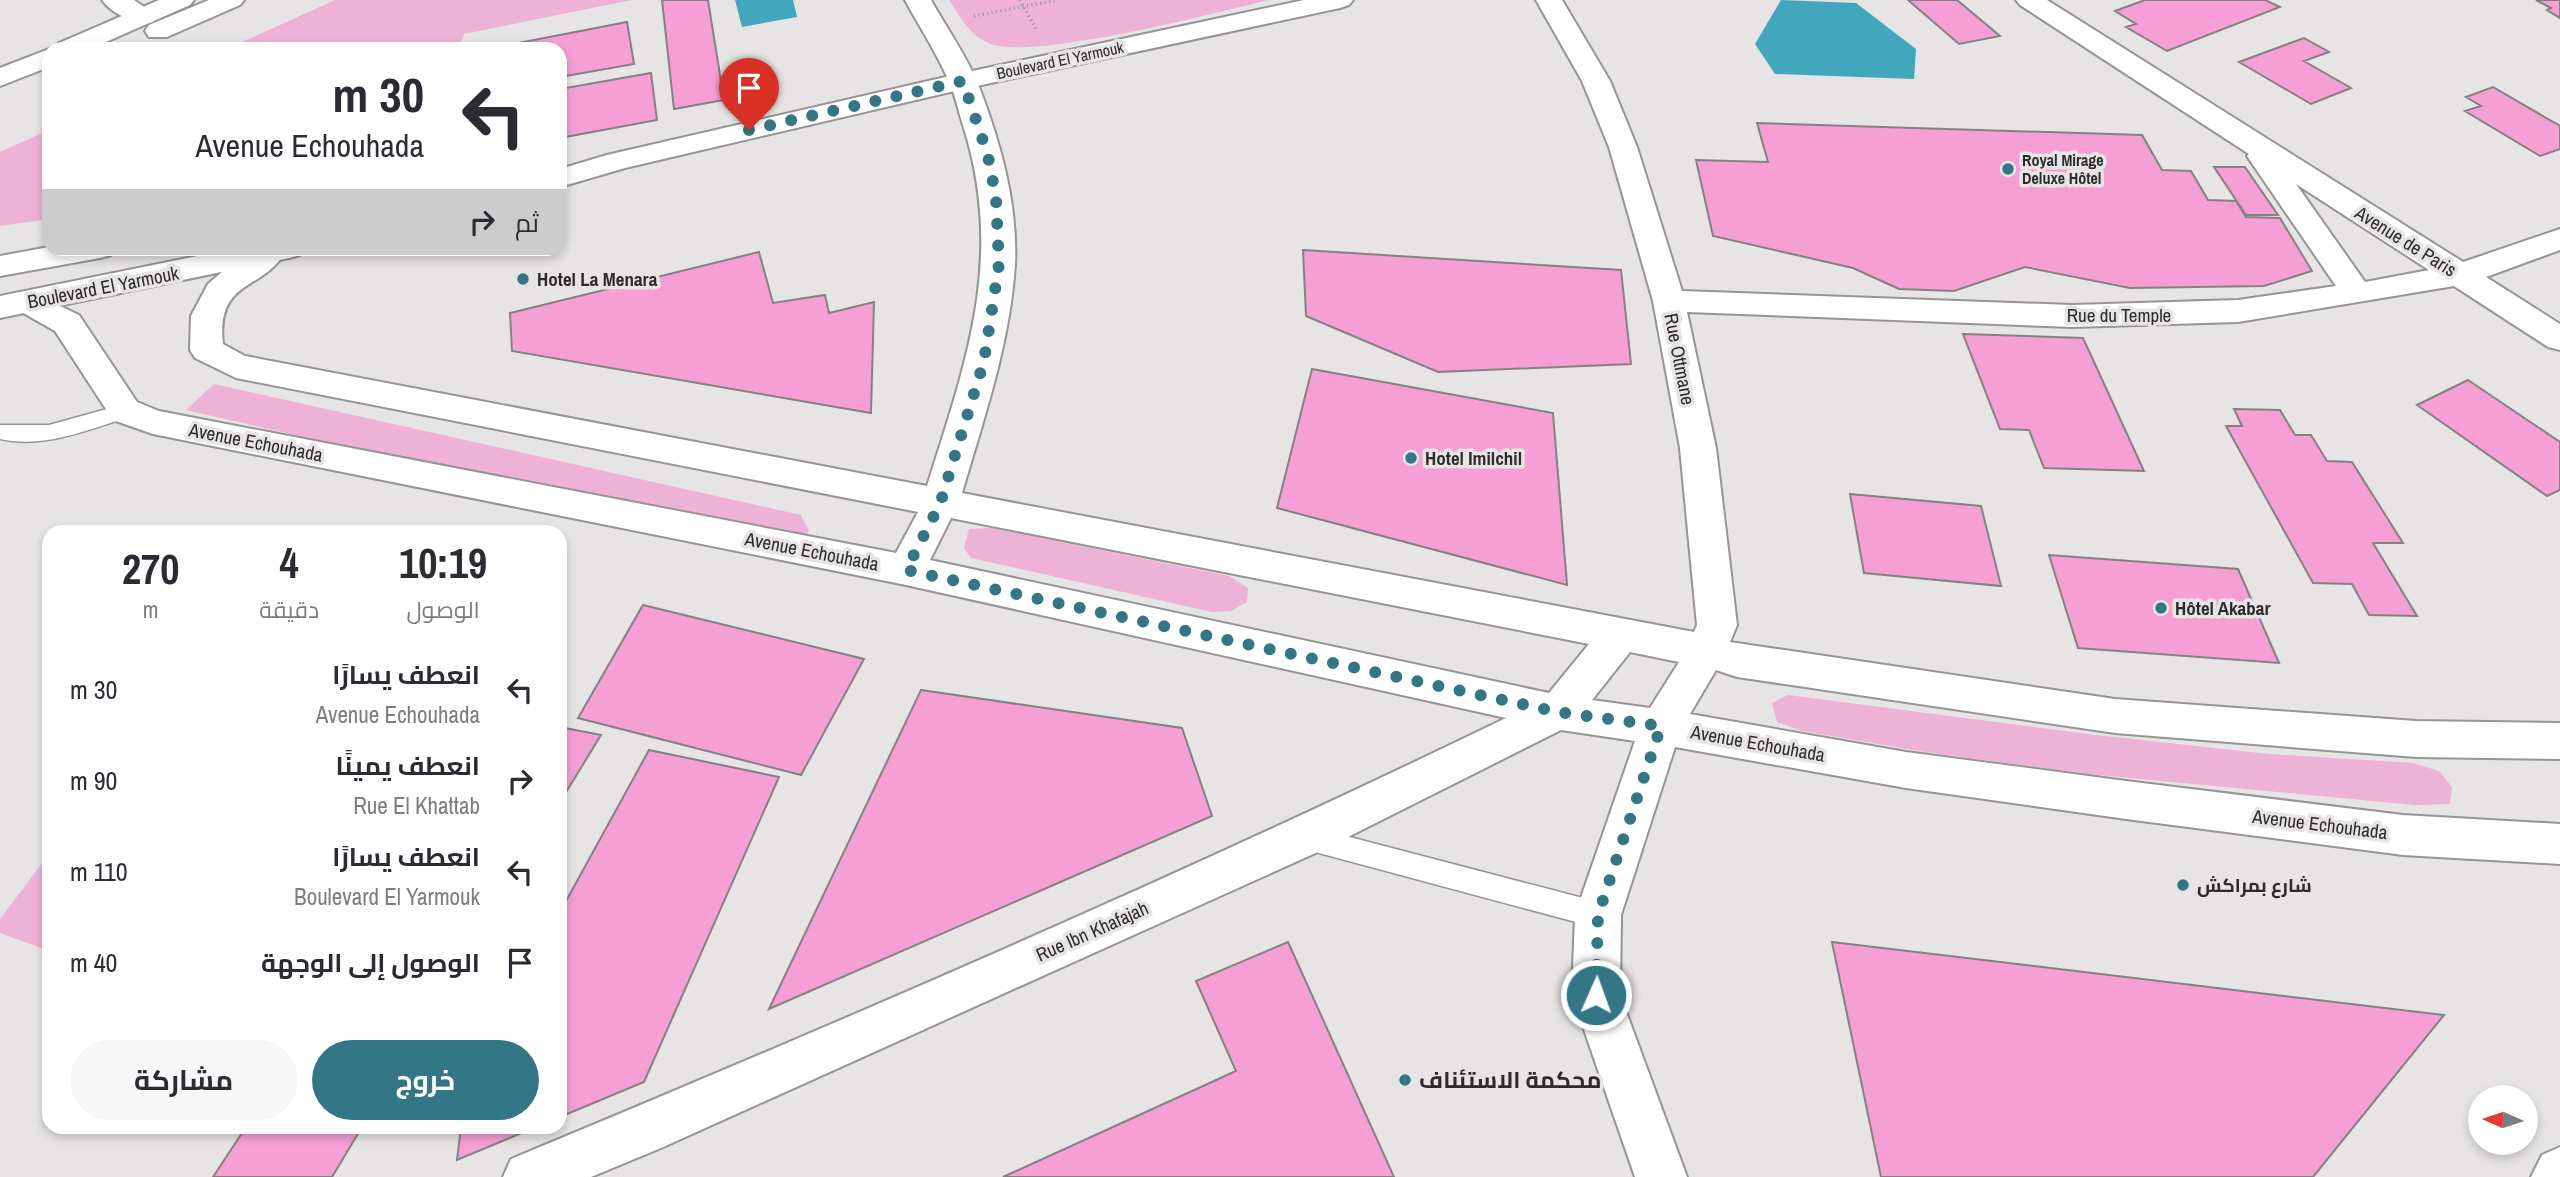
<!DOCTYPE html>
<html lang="ar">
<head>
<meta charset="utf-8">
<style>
	body { margin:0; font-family:"Archivo Narrow",Cairo,sans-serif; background:#f7f7f7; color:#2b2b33; direction:rtl; height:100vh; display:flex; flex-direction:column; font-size:26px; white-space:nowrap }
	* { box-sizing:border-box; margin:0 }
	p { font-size:23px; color:#7c7c81 }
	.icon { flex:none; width:38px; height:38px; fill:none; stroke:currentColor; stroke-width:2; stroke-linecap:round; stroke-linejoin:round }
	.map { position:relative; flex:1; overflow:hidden; direction:ltr }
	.sheet { position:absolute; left:42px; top:525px; width:525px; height:609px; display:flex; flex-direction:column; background:#fff; border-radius:21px; box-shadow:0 4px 10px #0003; direction:rtl }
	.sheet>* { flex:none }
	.hud { position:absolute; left:42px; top:42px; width:525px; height:214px; border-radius:21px; box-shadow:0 4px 10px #0003; direction:rtl; background:#fff; color:#2b2b33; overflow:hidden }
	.needle { width:46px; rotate:273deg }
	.controls { position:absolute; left:2468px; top:1085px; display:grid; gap:14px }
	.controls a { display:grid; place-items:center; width:70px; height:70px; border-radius:50%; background:#fff; box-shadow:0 4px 10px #0003; font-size:35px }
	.pin { position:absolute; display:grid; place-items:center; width:60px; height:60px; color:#fff; margin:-72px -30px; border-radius:50% 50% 50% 0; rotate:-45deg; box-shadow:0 0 7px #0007 }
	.pin .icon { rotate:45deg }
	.me { position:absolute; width:77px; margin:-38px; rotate:2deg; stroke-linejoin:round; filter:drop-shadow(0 0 5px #0008) }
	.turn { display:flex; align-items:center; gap:24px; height:147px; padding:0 28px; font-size:32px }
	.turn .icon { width:91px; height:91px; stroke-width:2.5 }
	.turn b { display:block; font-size:49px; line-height:60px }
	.then { display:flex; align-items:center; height:66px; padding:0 28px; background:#0003; gap:14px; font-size:26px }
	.eta { display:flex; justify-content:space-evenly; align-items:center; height:119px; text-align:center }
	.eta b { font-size:42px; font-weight:700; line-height:49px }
	.button { display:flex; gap:14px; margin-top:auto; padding:14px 28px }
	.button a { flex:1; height:80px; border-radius:42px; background:#337786; color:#fff; font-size:28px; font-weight:700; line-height:80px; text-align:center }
	.button a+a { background:#f7f7f7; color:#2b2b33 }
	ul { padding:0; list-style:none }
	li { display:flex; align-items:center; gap:21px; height:91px; padding:0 28px }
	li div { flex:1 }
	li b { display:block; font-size:26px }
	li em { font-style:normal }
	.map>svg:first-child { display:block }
	.green { fill:#edb2d5 }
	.water { fill:#42a6bc }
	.building { fill:#f59fd5; stroke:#848183; stroke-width:2 }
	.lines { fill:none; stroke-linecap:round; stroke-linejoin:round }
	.lane-casing { stroke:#979495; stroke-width:3 }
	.street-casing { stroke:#979495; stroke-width:4 }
	.secondary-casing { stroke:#979495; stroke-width:4 }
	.path { stroke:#989597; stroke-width:3.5; stroke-dasharray:1 3.5; stroke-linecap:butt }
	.lane { fill:#fff; fill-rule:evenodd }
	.street { fill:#fff; fill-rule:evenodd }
	.secondary { fill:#fff; fill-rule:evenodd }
	.route { stroke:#337786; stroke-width:12; stroke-dasharray:0 21.6 }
	.poi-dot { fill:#337786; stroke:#e7e4e6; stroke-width:2.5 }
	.labels { text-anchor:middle; stroke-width:7; stroke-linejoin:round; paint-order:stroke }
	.far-street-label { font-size:16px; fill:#2d2b2c; stroke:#e7e4e6 }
	.far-poi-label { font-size:16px; font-weight:bold; fill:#2d2b2c; stroke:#e7e4e6; text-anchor:start }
	.street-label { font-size:19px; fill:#2d2b2c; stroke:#e7e4e6 }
	.poi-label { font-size:19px; font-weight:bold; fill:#2d2b2c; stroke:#e7e4e6; text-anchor:start }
	.near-poi-label { font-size:23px; font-weight:bold; fill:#2d2b2c; stroke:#e7e4e6; text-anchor:start }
</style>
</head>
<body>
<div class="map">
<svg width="2560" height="1177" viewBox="0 0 2560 1177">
	<rect width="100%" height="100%" fill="#e7e4e6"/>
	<path class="green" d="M335 0H632L464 34 459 49H227Z
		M949 0H1270C1215 12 1032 62 988 43 970 35 959 16 949 0Z
		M49 130V219L0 226V152Z
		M214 384 801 515 809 531 804 542 781 547 186 410Z
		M991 528 1229 576 1248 588 1247 602 1231 611 1212 612 971 558 964 548 969 529Z
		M1788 695 2096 735 2269 754 2413 763 2439 771 2452 787 2450 804 2414 805 2088 774 1925 752 1802 731 1777 722 1772 703Z
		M49 854V951L0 933V919Z"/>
	<path class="water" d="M735 0H793L797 17 742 27Z
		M1781 0 1856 3 1916 49 1914 79 1775 74 1755 44Z"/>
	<path class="building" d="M662 0H708L724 100 674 109Z
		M1908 0H1957L2000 36 1959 44Z
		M2145 0H2265L2280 7 2167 51 2126 27 2136 24 2115 11Z
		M2536 0H2560V18L2547 10 2551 8Z
		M627 22 634 64 560 77V49H487Z
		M2304 38 2329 52 2304 61 2351 88 2311 104 2239 62Z
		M651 73 657 120 560 138V89Z
		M2493 87 2560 126V149L2540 156 2465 111 2481 106 2466 97Z
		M1757 123 2142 135 2162 170 2191 171 2208 200 2236 201 2246 217 2280 218 2312 271 2264 286 2130 288 2025 267 1954 291 1899 289 1853 268 1713 236 1696 160 1768 162Z
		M2214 167H2245L2278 215H2246Z
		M1303 250 1621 270 1631 364 1438 372 1306 316Z
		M759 252 773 303 825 295 829 313 874 302 871 413 512 351 510 313Z
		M1963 334 2083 338 2144 471 2044 468 2029 430 2000 429Z
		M1312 369 1553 413 1567 585 1277 508Z
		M2468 380 2560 442V490L2547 496 2417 405Z
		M2234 409 2280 410 2295 435H2311L2327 461 2352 462 2403 543H2373L2417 616 2369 615 2352 584 2313 583 2226 426H2242Z
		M1850 494 1981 506 2001 586 1864 573Z
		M2049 555 2238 569 2279 663 2078 648Z
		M643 605 864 659 801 775 578 718Z
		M921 690 1182 728 1212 816 769 1009Z
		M560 727 601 735 560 802Z
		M649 750 779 777 644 1082 560 1117V912Z
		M1288 942 1394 1177H1003L1236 1071 1196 981Z
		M1832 942 2444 1015 2313 1177H1881Z
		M246 1127H362L332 1177H213Z
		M461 1127H536L457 1160Z"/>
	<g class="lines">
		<defs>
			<path id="lane" d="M125 404 132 406 135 411 132 416C90 429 45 449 0 439V425H49Z
				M1304 825 1598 902 1608 906 1611 915 1608 924 1598 928 1304 849 1295 845 1291 837 1295 829Z"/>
			<path id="street" d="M102 0H134L157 16 153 22C137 26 112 14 102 0Z
				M905 0H931C946 27 966 55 978 84 1000 141 1018 203 1015 265 1010 343 984 418 962 493L1694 632 1697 625 1680 448 1653 301 1609 147 1582 81 1536 0H1562L1610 81 1637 147 1682 291 2072 305 2238 300 2336 286 2247 156 2249 154 2020 5 2016 0H2047L2463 262 2560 229V250L2486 277 2560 324V350L2548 347 2454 286 2238 322 2072 327 1687 312 1716 448 1737 625 1730 642 2115 699 2416 721 2560 723V759L2416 757 2115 733 1737 677 1716 670 1690 714 1906 752 2126 781 2403 815 2560 824V864L2403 855 2126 819 1906 788 1675 747 1621 915 1620 995 1687 1177H1635L1572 995 1575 915 1635 741 1561 730 1320 851 661 1148 591 1177H503L511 1159C846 1020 1180 876 1506 718L906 585 153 434 113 420 55 331 18 310 13 302 18 294 29 291 79 315 137 402 159 411 896 553 918 512 236 378 195 358 190 350 191 316 208 284 230 265 254 248H282L285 253C260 292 216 280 223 344L245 356 927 486C967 360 1005 257 963 125 958 110 955 93 948 79 936 52 919 26 905 0ZM2296 184 2429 270 2365 282ZM951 518 1589 644 1549 693 930 560ZM1630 652 1679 662 1650 708 1592 700Z
				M2560 1147V1177H2531L2542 1155Z"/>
			<path id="secondary" d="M159 0H194L190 5 90 49H55L59 43Z
				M209 0H244L240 5 167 37H149L145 31 149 25Z
				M1304 0H1353L1349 5 1340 8 963 89 625 168 560 187V169L607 155 963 73Z
				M49 49V67L0 86V68Z
				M49 247V248H115L111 255 100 258 0 276V256Z
				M237 248H304L300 255 289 258 0 318V296Z"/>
		</defs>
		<use href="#lane" class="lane-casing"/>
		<use href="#street" class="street-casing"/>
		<use href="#secondary" class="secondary-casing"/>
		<path class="path" d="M1020 0 1036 29
			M974 16 1057 0"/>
		<use href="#lane" class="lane"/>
		<use href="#street" class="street"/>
		<use href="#secondary" class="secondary"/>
	</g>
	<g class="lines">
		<path class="route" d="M749 130 963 81 988 156 996 198 999 264 984 361 940 504 906 570 1558 712 1661 726 1598 915 1596 995"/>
	</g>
	<g class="poi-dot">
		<circle cx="2008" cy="169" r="7"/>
		<circle cx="523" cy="279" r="7"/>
		<circle cx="1411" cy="458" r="7"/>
		<circle cx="2161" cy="608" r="7"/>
		<circle cx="2183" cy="885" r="7"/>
		<circle cx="1405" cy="1080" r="7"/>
	</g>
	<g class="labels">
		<g class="far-street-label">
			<text transform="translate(1060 60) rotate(-12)" y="6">Boulevard El Yarmouk</text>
		</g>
		<g class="far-poi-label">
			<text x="2022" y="166">Royal Mirage<tspan x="2022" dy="18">Deluxe Hôtel</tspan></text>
		</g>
		<g class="street-label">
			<text transform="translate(2406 241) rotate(32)" y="7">Avenue de Paris</text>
			<text transform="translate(103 287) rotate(-11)" y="7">Boulevard El Yarmouk</text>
			<text x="2119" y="322">Rue du Temple</text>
			<text transform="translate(1680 359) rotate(79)" y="7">Rue Ottmane</text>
			<text transform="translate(256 442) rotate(11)" y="7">Avenue Echouhada</text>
			<text transform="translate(812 551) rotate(11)" y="7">Avenue Echouhada</text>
			<text transform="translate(1758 743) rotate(10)" y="7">Avenue Echouhada</text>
			<text transform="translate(2320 824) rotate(7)" y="7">Avenue Echouhada</text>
			<text transform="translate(1092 931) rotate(-24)" y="7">Rue Ibn Khafajah</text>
		</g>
		<g class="poi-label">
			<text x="537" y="286">Hotel La Menara</text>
			<text x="1425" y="465">Hotel Imilchil</text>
			<text x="2175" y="615">Hôtel Akabar</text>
			<text x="2197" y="892">شارع بمراكش</text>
		</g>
		<g class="near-poi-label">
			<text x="1419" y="1088">محكمة الاستئناف</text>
		</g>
	</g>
</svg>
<div class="controls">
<a><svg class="needle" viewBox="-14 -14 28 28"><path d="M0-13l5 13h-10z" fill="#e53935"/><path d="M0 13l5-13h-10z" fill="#7c7c81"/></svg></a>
</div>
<div class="pin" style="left:749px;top:130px;background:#d93025"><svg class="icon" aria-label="arrive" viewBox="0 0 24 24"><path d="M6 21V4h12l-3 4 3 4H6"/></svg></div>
<svg class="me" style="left:1596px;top:995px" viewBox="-20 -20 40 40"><circle r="17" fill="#337786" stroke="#fff" stroke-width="3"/><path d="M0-11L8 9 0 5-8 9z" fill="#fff"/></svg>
<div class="hud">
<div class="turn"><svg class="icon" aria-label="left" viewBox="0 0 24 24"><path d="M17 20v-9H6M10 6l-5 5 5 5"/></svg><div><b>30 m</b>Avenue Echouhada</div></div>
<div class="then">ثم<svg class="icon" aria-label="right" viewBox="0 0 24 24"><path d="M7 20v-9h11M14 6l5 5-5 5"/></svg></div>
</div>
<section class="sheet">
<div class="eta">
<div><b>10:19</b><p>الوصول</p></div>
<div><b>4</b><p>دقيقة</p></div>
<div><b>270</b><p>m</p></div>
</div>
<ul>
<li><svg class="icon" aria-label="left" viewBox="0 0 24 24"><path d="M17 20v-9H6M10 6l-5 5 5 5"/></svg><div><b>انعطف يسارًا</b><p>Avenue Echouhada</p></div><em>30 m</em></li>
<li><svg class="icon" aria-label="right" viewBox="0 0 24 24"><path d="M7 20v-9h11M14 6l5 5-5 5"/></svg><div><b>انعطف يمينًا</b><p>Rue El Khattab</p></div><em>90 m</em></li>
<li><svg class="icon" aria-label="left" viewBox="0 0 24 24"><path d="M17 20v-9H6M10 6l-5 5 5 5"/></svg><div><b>انعطف يسارًا</b><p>Boulevard El Yarmouk</p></div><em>110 m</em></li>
<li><svg class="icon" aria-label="arrive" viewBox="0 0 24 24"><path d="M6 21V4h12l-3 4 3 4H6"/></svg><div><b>الوصول إلى الوجهة</b></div><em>40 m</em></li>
</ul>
<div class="button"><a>خروج</a><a>مشاركة</a></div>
</section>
</div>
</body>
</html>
